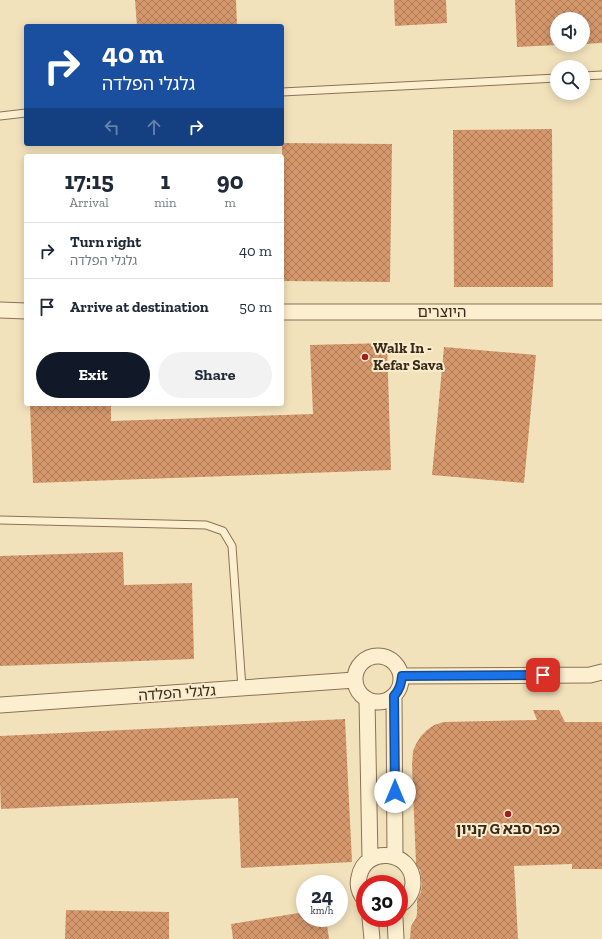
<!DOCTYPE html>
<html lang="en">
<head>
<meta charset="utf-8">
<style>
	body { margin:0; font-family:"Zilla Slab","Noto Sans Hebrew",serif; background:#f2f2f3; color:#1f2937; height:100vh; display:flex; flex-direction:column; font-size:15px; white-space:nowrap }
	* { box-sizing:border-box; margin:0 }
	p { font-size:13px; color:#747a83 }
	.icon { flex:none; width:22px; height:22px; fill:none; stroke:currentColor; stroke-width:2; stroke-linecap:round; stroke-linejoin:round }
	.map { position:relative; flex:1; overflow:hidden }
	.details { position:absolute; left:24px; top:154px; width:260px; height:252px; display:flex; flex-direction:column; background:#fff; border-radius:4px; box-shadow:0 2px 10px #0003 }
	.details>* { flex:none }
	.top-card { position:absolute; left:24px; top:24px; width:260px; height:122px; border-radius:4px; box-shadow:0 2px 10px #0003; background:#1a4fa0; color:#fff; overflow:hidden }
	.controls { position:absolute; left:550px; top:12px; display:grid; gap:8px }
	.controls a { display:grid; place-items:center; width:40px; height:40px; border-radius:50%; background:#fff; box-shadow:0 2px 10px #0003; font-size:20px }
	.speed { position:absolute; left:296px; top:875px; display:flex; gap:8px; font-size:20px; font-weight:700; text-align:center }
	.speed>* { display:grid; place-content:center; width:52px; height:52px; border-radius:50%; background:#fff; box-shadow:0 2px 10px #0003; line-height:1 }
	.speed small { font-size:10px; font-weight:400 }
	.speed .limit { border:6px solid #d22; background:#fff; color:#111 }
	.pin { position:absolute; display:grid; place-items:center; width:34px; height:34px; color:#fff; margin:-17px; border-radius:8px; box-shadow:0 2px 6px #0006 }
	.me { position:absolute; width:44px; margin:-22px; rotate:0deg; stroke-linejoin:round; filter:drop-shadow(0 0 3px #0008) }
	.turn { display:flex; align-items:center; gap:14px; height:84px; padding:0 12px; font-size:18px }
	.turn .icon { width:52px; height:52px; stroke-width:2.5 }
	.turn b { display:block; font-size:28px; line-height:34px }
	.lanes { display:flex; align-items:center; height:38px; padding:0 12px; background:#0003; justify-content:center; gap:20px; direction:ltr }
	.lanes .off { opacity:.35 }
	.eta { display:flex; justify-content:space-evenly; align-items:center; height:68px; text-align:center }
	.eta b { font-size:24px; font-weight:700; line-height:28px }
	.cta { display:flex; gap:8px; margin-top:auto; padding:8px 12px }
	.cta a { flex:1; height:46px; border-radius:24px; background:#111827; color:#fff; font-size:16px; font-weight:700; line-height:46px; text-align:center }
	.cta a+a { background:#f2f2f3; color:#1f2937 }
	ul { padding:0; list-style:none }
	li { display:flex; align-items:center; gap:12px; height:56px; padding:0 12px; border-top:1px solid #e0e1e3 }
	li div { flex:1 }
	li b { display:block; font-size:15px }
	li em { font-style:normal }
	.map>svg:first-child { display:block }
	.building { fill:url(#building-cross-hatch) }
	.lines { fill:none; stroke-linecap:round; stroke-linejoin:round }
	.service-casing { stroke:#8c7154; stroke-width:9 }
	.minor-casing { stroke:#8c7154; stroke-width:17 }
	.service { stroke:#fcefd0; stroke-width:7 }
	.minor { stroke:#fcefd0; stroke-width:15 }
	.route-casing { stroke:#114b97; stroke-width:10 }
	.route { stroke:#1a73e8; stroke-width:7 }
	.poi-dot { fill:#a11d1e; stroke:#f9eccc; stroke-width:1.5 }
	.labels { text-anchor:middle; stroke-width:4; stroke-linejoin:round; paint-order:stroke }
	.street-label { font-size:15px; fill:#39291a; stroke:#f9eccc }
	.poi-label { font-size:15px; font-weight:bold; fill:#39291a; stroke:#f9eccc; text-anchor:start }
</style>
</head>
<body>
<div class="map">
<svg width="602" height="939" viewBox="0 0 602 939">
	<defs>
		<pattern id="building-cross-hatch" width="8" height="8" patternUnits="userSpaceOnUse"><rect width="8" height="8" fill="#d5986d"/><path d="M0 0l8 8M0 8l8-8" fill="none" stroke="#ae7c59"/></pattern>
	</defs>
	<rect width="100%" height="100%" fill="#f2e2bc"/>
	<path class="building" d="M135 0H236L237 26H137Z
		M394 0H446L447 23 395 26Z
		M515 0H602V43L583 44V19H557V45L517 47Z
		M552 129 553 287H454L453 130Z
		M282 143 392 144 390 282 282 281Z
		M387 343 391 470 33 483 30 404H111V421L313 414 310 345Z
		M444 347 536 355 524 483 432 475Z
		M123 552 124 585 192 583 194 659 0 666V556Z
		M533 710H559L565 722H602V869H572V864L514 866 518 939H410L411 926 416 918 417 914V900L421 892 422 884 420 870 416 864 412 765 413 751 416 744 421 736 427 730 434 725 444 722 537 720Z
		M345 719 352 862 241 868 238 798 1 809 0 783V736Z
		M66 910 169 912V939H65Z
		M305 912V918H326L329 939H233L231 924Z"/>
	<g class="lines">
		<defs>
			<path id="service" d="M583 76 602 75
				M282 92 557 78
				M0 116 26 113
				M0 520 206 525 223 531 232 546 242 688"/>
			<path id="minor" d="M0 310 26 311
				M282 312H602
				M355 679a23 23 0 1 1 46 0a23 23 0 1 1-46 0Z
				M402 676 590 675 602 672
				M394 696 395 856
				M367 699 370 859
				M0 705 355 680
				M365 900C359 893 357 885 359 877 365 845 413 850 413 883 413 892 407 901 399 905
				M370 918 372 939
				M395 918 396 939"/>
		</defs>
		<use href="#service" class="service-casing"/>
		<use href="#minor" class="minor-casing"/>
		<use href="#service" class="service"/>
		<use href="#minor" class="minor"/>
	</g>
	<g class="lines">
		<defs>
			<path id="route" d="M395 792 394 696C400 689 401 684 402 676L543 675"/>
		</defs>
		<use href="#route" class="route-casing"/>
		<use href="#route" class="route"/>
	</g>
	<g class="poi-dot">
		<circle cx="365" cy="357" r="4"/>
		<circle cx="508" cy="814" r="4"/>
	</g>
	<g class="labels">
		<g class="street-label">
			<text x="442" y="317">היוצרים</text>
			<text transform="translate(177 693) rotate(-4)" y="5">גלגלי הפלדה</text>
		</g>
		<g class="poi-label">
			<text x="373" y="353">Walk In -<tspan x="373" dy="17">Kefar Sava</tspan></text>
			<text x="508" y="834" text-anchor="middle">קניון G כפר סבא</text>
		</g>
	</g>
</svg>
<div class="controls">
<a><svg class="icon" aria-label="sound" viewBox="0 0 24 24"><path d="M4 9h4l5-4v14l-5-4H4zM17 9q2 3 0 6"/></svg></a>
<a><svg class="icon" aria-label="search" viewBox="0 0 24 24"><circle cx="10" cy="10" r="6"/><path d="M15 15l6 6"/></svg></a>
</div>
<div class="speed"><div>24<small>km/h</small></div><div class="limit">30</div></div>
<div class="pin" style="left:543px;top:675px;background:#d93025"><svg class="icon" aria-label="arrive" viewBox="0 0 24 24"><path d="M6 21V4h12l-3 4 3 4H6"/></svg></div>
<svg class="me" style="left:395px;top:792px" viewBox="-20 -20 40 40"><circle r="19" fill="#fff"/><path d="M0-13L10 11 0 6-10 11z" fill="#1a73e8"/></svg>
<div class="top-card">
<div class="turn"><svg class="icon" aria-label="right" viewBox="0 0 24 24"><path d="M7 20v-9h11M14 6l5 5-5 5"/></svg><div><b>40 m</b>גלגלי הפלדה</div></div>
<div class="lanes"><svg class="icon off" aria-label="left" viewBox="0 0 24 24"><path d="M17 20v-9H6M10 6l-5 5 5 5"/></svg><svg class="icon off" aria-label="ahead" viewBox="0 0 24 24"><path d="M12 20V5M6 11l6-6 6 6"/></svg><svg class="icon" aria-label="right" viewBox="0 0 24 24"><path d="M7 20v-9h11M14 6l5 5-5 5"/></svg></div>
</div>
<section class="details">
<div class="eta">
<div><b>17:15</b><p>Arrival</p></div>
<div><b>1</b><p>min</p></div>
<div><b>90</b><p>m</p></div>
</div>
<ul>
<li><svg class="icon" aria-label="right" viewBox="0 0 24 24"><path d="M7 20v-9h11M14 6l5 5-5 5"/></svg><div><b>Turn right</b><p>גלגלי הפלדה</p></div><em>40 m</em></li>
<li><svg class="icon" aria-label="arrive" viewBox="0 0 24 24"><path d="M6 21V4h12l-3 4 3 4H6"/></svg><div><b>Arrive at destination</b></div><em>50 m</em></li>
</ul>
<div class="cta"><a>Exit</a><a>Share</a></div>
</section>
</div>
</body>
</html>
